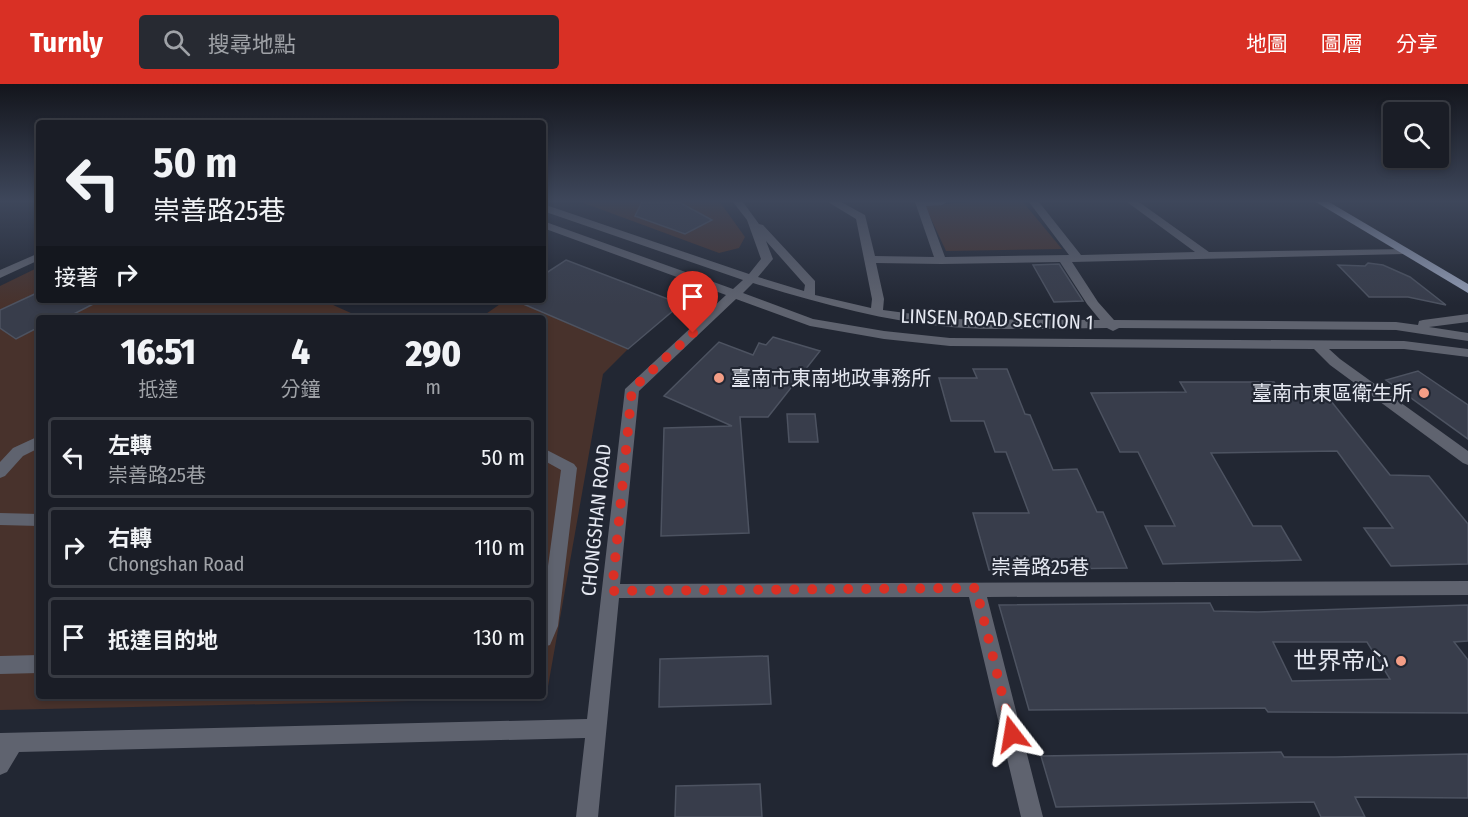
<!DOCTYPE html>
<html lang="zh-TW">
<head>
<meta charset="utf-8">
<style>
	body { margin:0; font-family:"Fira Sans Condensed","Noto Sans TC",sans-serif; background:#272a32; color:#f1f3f6; height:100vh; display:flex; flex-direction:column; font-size:22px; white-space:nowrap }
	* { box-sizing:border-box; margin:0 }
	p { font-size:20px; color:#9fa2a7 }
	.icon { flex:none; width:33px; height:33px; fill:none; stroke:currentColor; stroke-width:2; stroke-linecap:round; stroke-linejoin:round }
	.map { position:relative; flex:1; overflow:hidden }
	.drawer { position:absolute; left:36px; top:231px; width:510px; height:384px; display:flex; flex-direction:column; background:#1a1d26; border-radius:6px; box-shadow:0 3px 9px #0003,0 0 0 2px #383b43 }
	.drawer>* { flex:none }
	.top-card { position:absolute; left:36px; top:36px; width:510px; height:183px; border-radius:6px; box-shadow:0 3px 9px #0003,0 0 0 2px #383b43; background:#1a1d26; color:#f1f3f6; overflow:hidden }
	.tools { position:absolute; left:1383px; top:18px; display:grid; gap:12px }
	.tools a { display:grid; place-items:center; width:66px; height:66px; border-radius:6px; background:#1a1d26; box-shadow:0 3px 9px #0003,0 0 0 2px #383b43; font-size:30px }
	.pin { position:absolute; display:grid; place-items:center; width:51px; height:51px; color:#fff; margin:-62px -26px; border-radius:50% 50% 50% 0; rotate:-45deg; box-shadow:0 0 6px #0007 }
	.pin .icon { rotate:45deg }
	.me { position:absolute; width:66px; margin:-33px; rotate:346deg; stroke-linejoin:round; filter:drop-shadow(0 0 4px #0008) }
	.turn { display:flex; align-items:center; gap:21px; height:126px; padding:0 18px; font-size:27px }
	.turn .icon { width:78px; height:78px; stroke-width:2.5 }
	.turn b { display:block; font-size:42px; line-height:51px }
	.then { display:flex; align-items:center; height:57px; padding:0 18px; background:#0003; gap:12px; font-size:22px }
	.eta { display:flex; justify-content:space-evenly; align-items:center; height:102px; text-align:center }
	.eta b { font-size:36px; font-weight:800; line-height:42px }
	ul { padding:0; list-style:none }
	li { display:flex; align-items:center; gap:18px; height:81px; margin:0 12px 9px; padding:0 6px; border:3px solid #383b43; border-radius:6px }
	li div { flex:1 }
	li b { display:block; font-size:22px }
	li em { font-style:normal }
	header { display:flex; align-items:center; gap:36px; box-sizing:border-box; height:84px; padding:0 30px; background:#d93025; color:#fff }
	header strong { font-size:28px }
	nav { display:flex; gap:33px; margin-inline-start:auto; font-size:21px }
	.search { width:420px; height:54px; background:#272a32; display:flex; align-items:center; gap:15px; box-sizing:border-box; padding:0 21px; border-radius:6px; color:#9fa2a7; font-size:22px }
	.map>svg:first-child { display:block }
	.green { fill:#48322c }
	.building { fill:#383d4b; stroke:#4d5361; stroke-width:1.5; fill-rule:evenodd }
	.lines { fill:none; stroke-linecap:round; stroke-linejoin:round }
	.minor { fill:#5f636f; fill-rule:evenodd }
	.major { fill:#96a0b8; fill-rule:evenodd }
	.route { stroke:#d93025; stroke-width:10; stroke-dasharray:0 18 }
	.poi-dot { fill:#f49e86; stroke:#222733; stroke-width:2 }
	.labels { text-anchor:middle; stroke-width:4.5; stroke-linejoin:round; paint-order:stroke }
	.street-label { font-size:20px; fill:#e5e8f1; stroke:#222733 }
	.poi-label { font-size:20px; fill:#e5e8f1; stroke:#222733; text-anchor:start }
	.near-poi-label { font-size:24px; fill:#e5e8f1; stroke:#222733; text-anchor:end }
</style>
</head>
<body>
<header>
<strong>Turnly</strong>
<div class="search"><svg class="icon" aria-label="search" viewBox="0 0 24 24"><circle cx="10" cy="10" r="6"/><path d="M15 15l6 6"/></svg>搜尋地點</div>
<nav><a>地圖</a><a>圖層</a><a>分享</a></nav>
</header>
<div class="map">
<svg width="1468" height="733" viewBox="0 0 1468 733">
	<rect width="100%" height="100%" fill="#222733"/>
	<path class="green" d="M581 118H720L745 153 739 164 719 169Z
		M970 118H1023L1062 165 946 167 925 122Z
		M39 183V216H322L362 234H39V612H543V234H480L506 216H514L628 265 603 290 546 614 0 626V202Z"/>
	<path class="building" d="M642 118H679L712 136 685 150 635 132Z
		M566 176 681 220 628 265 514 216H543V191Z
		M1368 179 1383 181 1410 193 1446 221 1408 213H1369L1338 181 1365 182Z
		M1059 180 1083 217 1054 218 1033 181Z
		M39 208V216H101L66 234H39V243L16 255 0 244V226Z
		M773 253 820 267 768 333H740L749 449 661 452 664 344 732 342 664 312 719 258 753 271 759 259 766 261Z
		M973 285H1007L1025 330 1030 331 1053 386 1077 385 1097 428H1103L1127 484 989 486 973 429H1029L1006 368H995L984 337H951L939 294H977Z
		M1418 287 1468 321V355L1386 296Z
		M1180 298H1274L1281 307H1323L1390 391 1429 392 1468 440V480L1391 482 1364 444H1393L1337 367 1211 369 1253 442H1281L1301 476 1163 480 1145 442H1175L1138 368H1120L1091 309 1186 308Z
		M787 330H815L818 358H789Z
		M1210 519 1214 527 1258 528 1468 521V557L1454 558 1468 576V629L1268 628 1265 624 1029 626 999 521ZM1273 558H1367L1390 595 1292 597Z
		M768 572 771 620 659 623 660 575Z
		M1281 668 1284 673H1335L1468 670V714L1355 713 1365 733H1321L1314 718 1056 723 1041 672Z
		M760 700 762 733H675L676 702Z"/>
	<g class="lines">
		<path class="minor" d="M733 118H743L759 140 763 141 815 197V211L871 224 872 215 856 135 828 118H841L865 131 875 172 934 173 915 118H947L942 121 926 122 945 173 1069 171 1029 118H1039L1081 171 1195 168 1127 118H1139L1209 168 1408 165 1410 167 1404 170 1072 178 1098 218 1114 236 1396 238 1418 241 1419 237 1423 236 1468 230V238L1429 243 1468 249V257L1396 246 1119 244 1113 247 1107 244C1055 244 1002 247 950 243 883 237 818 219 753 199L743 209 813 235 884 247 950 254 1404 257 1468 265V273L1404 265H1329L1340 275 1468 367V381L1463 379 1330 281 1314 265 950 262 884 255 810 242 736 215 639 307 620 500 1468 497V511L987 513 1043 733H1021L969 513 619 514 598 733H576L585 654 19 668 7 688 0 691V649L587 635 625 305 726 211 543 144V137L733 205 743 196 543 127V120L749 190 761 175 747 136ZM766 157 805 201 804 207 758 193 773 175ZM1060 178 1087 220 1100 236 951 235 883 226 884 215 876 179 941 180Z
			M39 169V176L0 194V186Z
			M39 352V364L23 372 5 392 0 394V378L13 364Z
			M543 364 574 380 577 384 558 542 550 561 543 563V519L561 386 543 376Z
			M0 429 39 430V442L0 441Z
			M39 571V589L0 590V572Z"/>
		<path class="major" d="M1316 118H1329L1468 200V209Z"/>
	</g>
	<linearGradient id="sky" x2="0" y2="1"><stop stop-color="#13151c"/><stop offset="0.53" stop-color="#3e475b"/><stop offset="1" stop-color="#3e475b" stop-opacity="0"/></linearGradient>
	<rect width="1468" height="221" fill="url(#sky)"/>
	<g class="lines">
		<path class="route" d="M693 249 632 305 612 507 976 504 1012 650"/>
	</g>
	<g class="poi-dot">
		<circle cx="719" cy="294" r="6"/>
		<circle cx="1424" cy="309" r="6"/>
		<circle cx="1401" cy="577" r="6"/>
	</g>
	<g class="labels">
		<g class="street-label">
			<text transform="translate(997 235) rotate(2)" y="7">LINSEN ROAD SECTION 1</text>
			<text transform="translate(596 436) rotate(-84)" y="7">CHONGSHAN ROAD</text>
			<text x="1040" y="490">崇善路25巷</text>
		</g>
		<g class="poi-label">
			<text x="731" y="301">臺南市東南地政事務所</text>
			<text x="1412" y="316" text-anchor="end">臺南市東區衛生所</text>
		</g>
		<g class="near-poi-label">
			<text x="1389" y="585">世界帝心</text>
		</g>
	</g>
</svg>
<div class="tools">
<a><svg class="icon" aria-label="search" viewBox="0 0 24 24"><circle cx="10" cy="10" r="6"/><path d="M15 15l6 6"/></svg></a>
</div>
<div class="pin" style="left:693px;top:249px;background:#d93025"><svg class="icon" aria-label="arrive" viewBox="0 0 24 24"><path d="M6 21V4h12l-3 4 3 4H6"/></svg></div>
<svg class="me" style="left:1012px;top:650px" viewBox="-20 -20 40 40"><path d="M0-17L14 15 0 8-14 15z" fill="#d93025" stroke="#fff" stroke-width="4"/></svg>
<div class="top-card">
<div class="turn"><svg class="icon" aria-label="left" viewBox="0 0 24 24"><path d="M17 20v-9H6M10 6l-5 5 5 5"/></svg><div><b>50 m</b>崇善路25巷</div></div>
<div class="then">接著<svg class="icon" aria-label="right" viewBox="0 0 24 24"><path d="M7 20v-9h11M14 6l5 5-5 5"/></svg></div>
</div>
<section class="drawer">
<div class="eta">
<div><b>16:51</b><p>抵達</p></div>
<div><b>4</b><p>分鐘</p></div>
<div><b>290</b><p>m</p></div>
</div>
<ul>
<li><svg class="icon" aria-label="left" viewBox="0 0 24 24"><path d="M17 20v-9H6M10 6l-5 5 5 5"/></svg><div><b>左轉</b><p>崇善路25巷</p></div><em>50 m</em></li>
<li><svg class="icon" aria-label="right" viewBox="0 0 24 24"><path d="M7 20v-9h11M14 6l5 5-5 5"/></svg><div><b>右轉</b><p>Chongshan Road</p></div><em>110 m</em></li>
<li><svg class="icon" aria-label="arrive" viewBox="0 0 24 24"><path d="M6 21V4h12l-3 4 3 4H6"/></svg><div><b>抵達目的地</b></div><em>130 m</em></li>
</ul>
</section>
</div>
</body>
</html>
